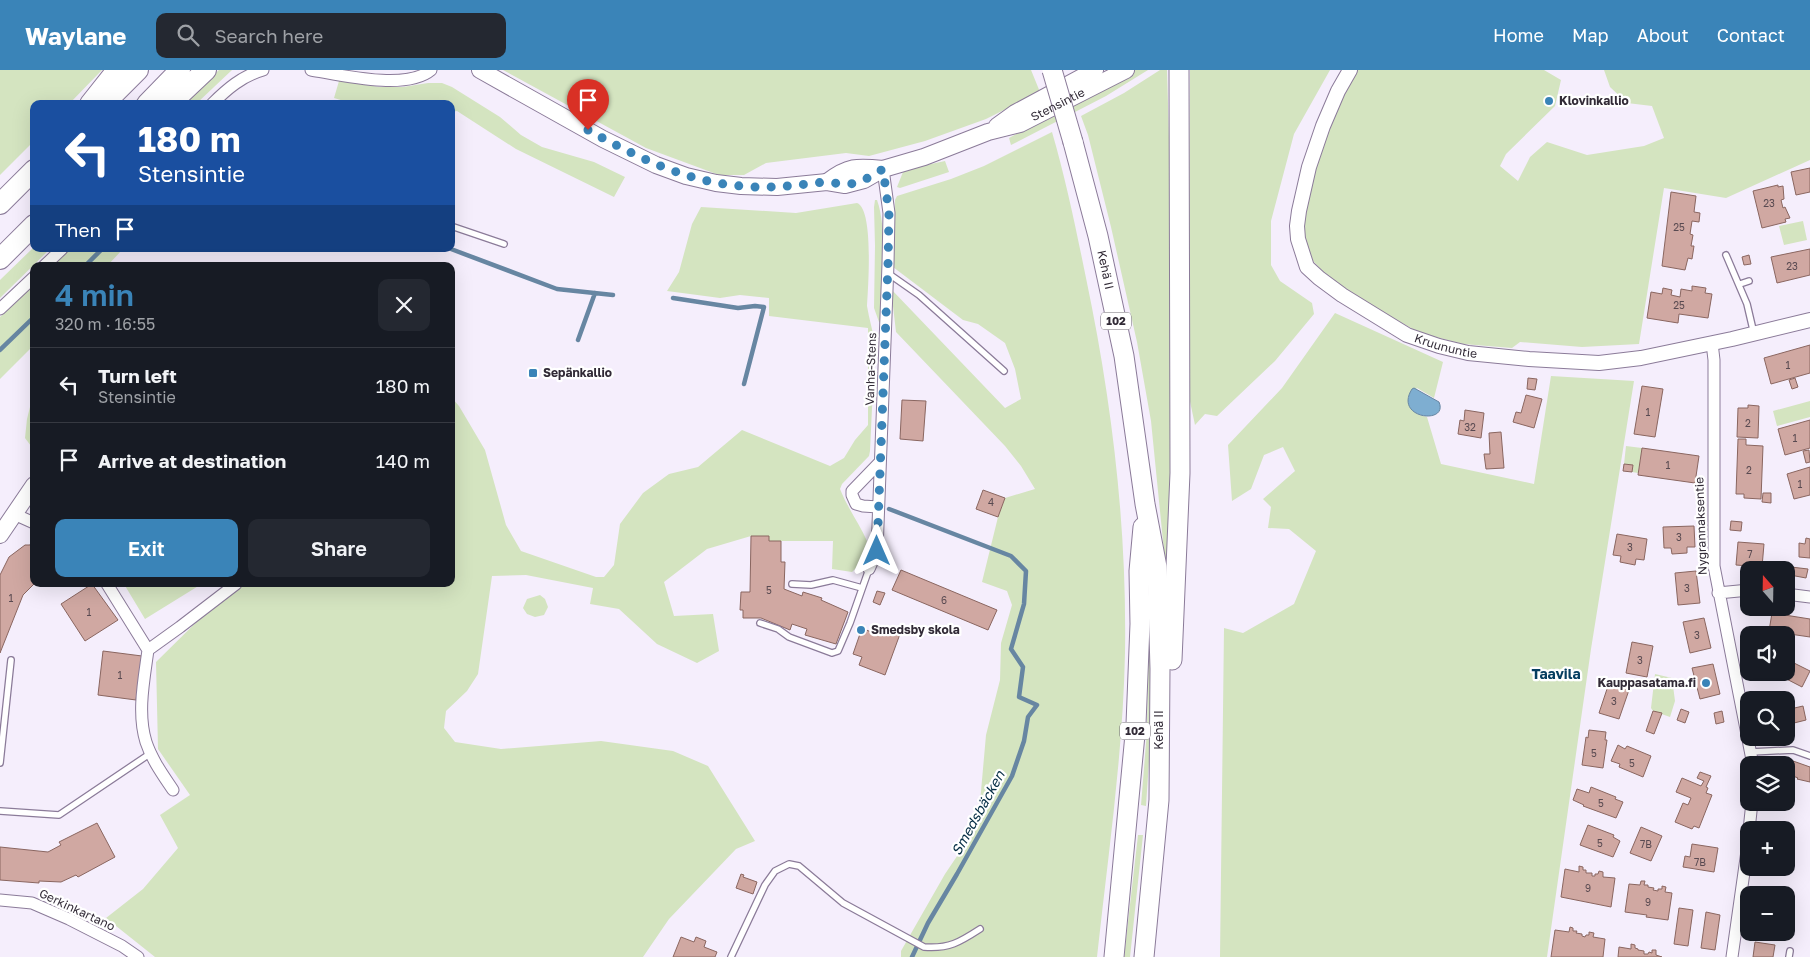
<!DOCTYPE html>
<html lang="en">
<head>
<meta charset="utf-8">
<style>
	body { margin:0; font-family:"Golos Text",sans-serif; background:#242831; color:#f1f3f6; height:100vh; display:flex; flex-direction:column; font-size:19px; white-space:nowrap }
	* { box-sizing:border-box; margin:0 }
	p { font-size:16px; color:#9ea1a6 }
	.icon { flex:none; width:28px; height:28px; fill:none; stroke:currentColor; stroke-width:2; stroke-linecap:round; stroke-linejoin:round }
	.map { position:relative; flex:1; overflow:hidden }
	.side { position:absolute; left:30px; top:192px; width:425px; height:325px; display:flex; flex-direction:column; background:#171b24; border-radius:10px; box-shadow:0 5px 20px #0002 }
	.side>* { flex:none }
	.hud { position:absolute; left:30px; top:30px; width:425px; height:152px; border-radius:10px; box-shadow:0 5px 20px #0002; background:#1a4fa0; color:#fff; overflow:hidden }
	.needle { width:32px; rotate:340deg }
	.controls { position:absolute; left:1740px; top:491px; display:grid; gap:10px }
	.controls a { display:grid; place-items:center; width:55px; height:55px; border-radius:10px; background:#171b24; box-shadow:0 5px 20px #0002; font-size:25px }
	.pin { position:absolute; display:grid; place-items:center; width:42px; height:42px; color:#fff; margin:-51px -21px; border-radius:50% 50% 50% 0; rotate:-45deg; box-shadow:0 0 5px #0007 }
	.pin .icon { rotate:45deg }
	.me { position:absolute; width:55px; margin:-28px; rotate:0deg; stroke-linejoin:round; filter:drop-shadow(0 0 4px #0008) }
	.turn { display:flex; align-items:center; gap:18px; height:105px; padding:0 25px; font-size:22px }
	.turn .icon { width:65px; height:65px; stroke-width:2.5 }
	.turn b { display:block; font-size:35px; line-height:42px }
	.then { display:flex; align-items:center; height:48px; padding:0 25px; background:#0003; gap:10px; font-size:19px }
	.round { display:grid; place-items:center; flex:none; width:52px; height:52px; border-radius:10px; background:#242831 }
	.overview { display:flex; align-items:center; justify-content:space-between; height:85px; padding:0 25px }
	h1 { font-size:30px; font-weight:600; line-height:38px; color:#3a84b8 }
	.primary-button { display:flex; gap:10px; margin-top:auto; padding:10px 25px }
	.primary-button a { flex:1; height:58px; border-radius:10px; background:#3a84b8; color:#fff; font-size:20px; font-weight:600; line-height:58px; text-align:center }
	.primary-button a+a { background:#242831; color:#f1f3f6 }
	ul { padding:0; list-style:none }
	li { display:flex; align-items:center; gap:15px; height:75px; padding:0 25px; border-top:1px solid #363941 }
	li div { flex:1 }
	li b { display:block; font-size:19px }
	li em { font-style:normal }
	header { display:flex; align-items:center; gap:30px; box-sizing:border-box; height:70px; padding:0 25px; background:#3a84b8; color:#fff }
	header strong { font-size:24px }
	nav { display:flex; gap:28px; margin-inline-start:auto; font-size:18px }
	.search { width:350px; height:45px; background:#242831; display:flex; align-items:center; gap:12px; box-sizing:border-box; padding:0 18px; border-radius:10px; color:#9ea1a6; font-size:19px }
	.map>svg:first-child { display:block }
	.green { fill:#d4e4c0 }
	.water { fill:#7eaed1; stroke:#6786a2 }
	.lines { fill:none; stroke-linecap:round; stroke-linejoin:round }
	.stream { stroke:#6786a2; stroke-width:4.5 }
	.building { fill:#d0a8a2; stroke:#8a6660 }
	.service-casing { stroke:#8b7b99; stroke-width:8 }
	.minor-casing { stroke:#8b7b99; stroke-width:13 }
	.tertiary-casing { stroke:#8b7b99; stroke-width:16 }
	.secondary-casing { stroke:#8b7b99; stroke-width:18 }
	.trunk-casing { stroke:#8b7b99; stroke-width:21 }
	.motorway-casing { stroke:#8b7b99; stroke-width:22 }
	.service { stroke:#fff; stroke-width:5.5 }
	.minor { stroke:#fff; stroke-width:11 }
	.tertiary { stroke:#fff; stroke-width:14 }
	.secondary { stroke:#fff; stroke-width:16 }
	.trunk { stroke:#fff; stroke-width:19 }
	.motorway { stroke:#fff; stroke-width:20 }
	.trunk-bridge-casing { stroke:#8b7b99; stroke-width:21; stroke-linecap:butt }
	.trunk-bridge { stroke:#fff; stroke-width:19 }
	.route { stroke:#3a84b8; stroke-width:9; stroke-dasharray:0 16.2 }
	.poi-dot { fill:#3a84b8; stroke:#fff; stroke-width:2 }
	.labels { text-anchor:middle; stroke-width:4.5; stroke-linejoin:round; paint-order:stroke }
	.number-label { font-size:10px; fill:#594a51 }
	.shield { fill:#fff; stroke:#6f6a72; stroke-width:1 }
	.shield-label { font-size:11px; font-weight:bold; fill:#312a36 }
	.poi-label { font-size:12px; font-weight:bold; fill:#312a36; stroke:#fff; text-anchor:start }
	.street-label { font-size:12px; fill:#312a36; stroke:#fff }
	.neighbourhood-label { font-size:14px; font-weight:bold; fill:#063e60; stroke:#fff }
	.water-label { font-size:14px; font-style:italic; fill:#052d45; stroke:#fff }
</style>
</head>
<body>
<header>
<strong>Waylane</strong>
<div class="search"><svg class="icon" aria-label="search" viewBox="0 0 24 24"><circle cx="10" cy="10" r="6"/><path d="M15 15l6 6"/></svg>Search here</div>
<nav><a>Home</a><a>Map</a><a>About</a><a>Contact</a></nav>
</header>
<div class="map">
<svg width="1810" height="887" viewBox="0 0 1810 887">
	<rect width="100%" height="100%" fill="#f5eefc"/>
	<path class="green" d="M0 0H102L69 34H34V71L0 105Z
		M219 0H232L196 34H182Z
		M503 0H1031L1040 22 986 49 925 71 869 86 846 83 766 93 744 105H719L646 78Z
		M1134 0H1148L1106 26 1011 75 1009 68Z
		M1160 0H1167L1173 202 1169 500 1166 501 1151 351 1137 272 1111 157 1088 65 1081 46 1124 23Z
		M1190 0H1330L1294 64 1271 151V195L1280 211 1312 233 1314 244 1275 291 1217 346 1205 344 1195 355 1188 322Z
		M1356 0H1544L1561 10 1555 36 1506 84 1500 96 1518 111 1530 87 1547 72 1587 85 1644 76 1664 68 1652 36 1627 33 1610 17 1604 0H1810V90L1726 128 1664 118 1639 274 1582 277 1520 272 1512 278 1463 274 1420 263 1373 237 1328 207 1313 191 1304 173 1303 151 1315 99 1330 51Z
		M339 11 380 17H403L428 13H442L452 17 500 47 521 65 542 77 594 92 625 107 614 127 516 79 457 41 451 42V34H354L334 28Z
		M1052 62C1066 110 1076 159 1086 208 1112 332 1127 456 1125 583 1123 684 1108 786 1097 887H901V881L945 804 978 755 986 665 1000 610 1001 573 1012 535 1007 521 982 512 998 447 1005 428 1035 419 1021 396 1005 376 896 262 891 219 1005 338 1021 329 1015 299 1005 273 978 254 963 250 893 197 895 130 897 126 951 109 984 96Z
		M945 91 949 102 900 118 897 117 903 102 908 99Z
		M875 130H877C888 160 882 219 881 253L879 252 874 238 875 176 874 137Z
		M857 133C874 139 868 218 867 236 869 249 873 261 875 274L870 381 869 386 842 414 840 419C847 437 859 453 867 471L858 496 852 502 832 499 833 471H769V466H751L707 479 664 512 674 546 713 544 719 581 697 593 657 574 619 539 590 534 593 518 526 505 492 506 478 604 467 621 446 641 444 658 455 672 501 679 601 671 673 681 708 696 755 771 736 779 669 849 643 887H155L106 848 143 819 178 778 160 745 190 725 158 679 156 592 235 514H451V327L459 336 485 380 506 455 521 481 596 507H604L614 495 620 454 643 423 669 404 698 397 742 360 830 396 844 388 855 370 868 355V258L769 246V228L740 225 720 228 667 221 679 202 692 154 701 137 796 143Z
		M1803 151 1807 170 1784 175 1779 156Z
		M34 177 50 179 0 228V210Z
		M70 179H123L107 196H52Z
		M34 214V275L0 309V247Z
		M1335 243 1443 292 1434 328 1417 318 1408 327C1409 340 1415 344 1427 347L1441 394 1534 414 1551 306 1634 311 1591 579 1547 887H1220L1224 558 1243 563 1294 534 1316 481 1289 459 1268 458 1271 437 1263 429 1295 401 1283 377 1264 385 1251 419 1232 431 1228 375 1282 318Z
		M34 321V380L25 368 27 349Z
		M1810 331V347L1777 356 1773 341Z
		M1626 376 1642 378 1638 403 1632 402 1633 395 1624 394Z
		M124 514H198L200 515 145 549Z
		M540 525 545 529 548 537 544 545 535 547 527 544 523 538 527 529Z
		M1149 543 1154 617 1146 736 1141 735 1147 661Z
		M1655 604 1672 608 1675 631 1670 647 1653 641 1651 638Z
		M1138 765H1143L1130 887H1124Z"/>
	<path class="water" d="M1414 318 1439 332C1449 355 1393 349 1412 319Z"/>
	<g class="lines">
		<path class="stream" d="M451 179 557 219 613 225
			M85 196 102 179
			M673 228 738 238 755 236 764 237 744 314
			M578 270 595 223
			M0 280 34 247
			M889 439 1011 486 1026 501 1024 534 1011 579 1023 597 1019 627 1037 635 1028 647 1024 671 1012 706 957 804 928 853 912 887"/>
	</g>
	<path class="building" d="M1810 98V122L1796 125 1791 102Z
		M1778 115V117L1783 116 1784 129 1781 130 1783 138 1785 137 1790 148 1785 149 1786 152 1762 158 1753 121Z
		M1671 122 1696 126 1694 142 1700 143 1699 152 1692 151 1690 164 1693 165 1691 176H1694L1692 189 1688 188 1685 200 1662 196Z
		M1810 179V205L1777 213 1771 187Z
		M1749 185 1751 194 1744 195 1742 187Z
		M1692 216 1706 218 1705 223 1712 224 1708 248 1679 244 1678 253 1647 248 1651 222 1662 224 1663 218 1672 220 1671 225 1680 227 1681 219 1692 221Z
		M1810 275V303L1771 314 1764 288Z
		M1528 308 1537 309 1535 320 1527 319Z
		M1795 308 1798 317 1792 319 1789 310Z
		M1642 316 1663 319 1655 367 1634 364Z
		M1526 325 1542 329 1534 358 1513 352 1516 342 1521 343Z
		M902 330 926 331 923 371 900 369Z
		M1748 335 1759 336 1758 368 1737 367 1738 338H1748Z
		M1465 340 1484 343 1481 368 1458 364 1460 350 1464 351Z
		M1810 350V378L1785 385 1778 359Z
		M1501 362 1504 398 1486 399 1484 384H1490L1489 363Z
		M1738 369H1746V375L1763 376 1761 429 1744 428V424H1736Z
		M1642 378 1699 386 1695 413 1638 405Z
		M1809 380 1810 392 1806 393 1803 381Z
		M1624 394 1633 395 1632 402 1623 401Z
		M1810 397V425L1794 429 1787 404Z
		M983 420 1005 428 998 447 976 439Z
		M1763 423H1771V433L1762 432Z
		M1731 451 1742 452 1741 461 1730 460Z
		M1694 456 1695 477H1687V483L1672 484 1671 478H1664L1663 457Z
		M1617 464 1647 469 1644 490 1636 489 1635 495 1620 492 1621 486 1613 485Z
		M751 466H769V471H781V492H785L784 519 802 526 803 522 822 528 821 530 848 542 836 574 805 565 807 559 792 554 790 560 761 548H743V540H740L741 522H750Z
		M34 468V514L23 525 0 583V505L9 487 25 475H30Z
		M1806 468 1810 469V488L1799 487V473L1805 474Z
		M1738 472 1764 474 1762 497 1736 495Z
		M1791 497 1808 499 1806 508 1790 505Z
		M901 500 997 540 988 560 892 520Z
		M1696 501 1700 533 1678 535 1675 503Z
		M92 514 118 550 85 571 61 534Z
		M877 521 885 523 880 535 873 532Z
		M1772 543 1810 549V567L1769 561Z
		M1704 548 1711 578 1690 583 1683 552Z
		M874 554 900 564 885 605 859 595 862 587 853 584 862 558 871 562Z
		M1632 572 1653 576 1647 607 1626 603Z
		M103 581 142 586 136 630 98 625Z
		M1786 589 1810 601 1802 617 1773 602H1786Z
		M1713 594 1720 624 1700 629 1692 598Z
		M1609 613 1629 620 1619 649 1599 643Z
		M1803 636 1806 650 1786 655V640Z
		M1681 639 1689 642 1685 653 1677 650Z
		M1653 641 1662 643 1654 664 1646 661Z
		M1722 641 1724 652 1716 654 1714 643Z
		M1589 660 1606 662 1605 670H1607L1603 698 1582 695 1586 667 1588 668Z
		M1618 675 1625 679 1627 676 1651 686 1643 707 1619 697 1620 694 1611 691Z
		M1793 691 1810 697V712L1797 709 1798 708 1788 704Z
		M1700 702 1711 706 1706 717 1708 718 1706 723 1712 725 1699 758 1694 756 1692 759 1675 752 1683 733 1688 735 1691 728 1676 722 1682 708 1701 716 1704 711 1697 708Z
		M1591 717 1616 727 1615 729 1623 732 1616 748 1583 736 1584 735 1573 730 1577 719 1589 723Z
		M97 753 115 787 78 807 76 805 61 812 39 811V813L0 810V777L48 782 61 775 59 772Z
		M1588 755 1614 765 1613 767 1620 771 1613 787 1580 775Z
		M1641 757 1662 766 1651 791 1630 783Z
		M1692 774 1718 778 1714 802 1683 797 1685 786 1690 787Z
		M1579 796 1583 797V800H1586V803H1592V806H1595V804H1598L1599 801 1603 802V807L1615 808 1611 837 1561 827 1565 799 1579 802Z
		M741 804 744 805 743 807 757 812 753 824 736 818Z
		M1641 811H1645L1644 815H1648V817L1654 818 1653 820 1658 821V819H1662V816L1666 817 1665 822 1672 823 1668 850 1646 847 1647 845 1625 842 1629 814 1640 815Z
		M1679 838 1693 840 1688 876 1674 874Z
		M1706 842 1720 845 1715 880 1701 878Z
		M1570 857 1573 858V861H1577L1576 863 1582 864V866L1585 867 1586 865H1589V862L1594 863 1593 867 1605 869 1603 887H1551L1555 860 1569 862Z
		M681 867 694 872 696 867 706 871 704 877 717 882 715 887H673Z
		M1755 872 1775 875 1773 887H1753Z
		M1631 874 1635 875V878L1638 879V880L1644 881V884H1648L1649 882 1652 883V880H1656V885L1662 887H1618L1619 877 1631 879Z"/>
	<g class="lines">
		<defs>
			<path id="service" d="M451 156 504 174
				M1726 185 1747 234 1754 264
				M889 204 919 225 1004 301
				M1740 214 1749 211
				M792 514 811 515 833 510 862 518
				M760 553 778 559 789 567 832 583 838 581 850 553 869 499
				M1751 682 1793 680 1810 686
				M0 693 11 590
				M0 741 59 745 151 683
				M731 887 765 815 775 801 789 794 799 796 843 833 924 877C949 879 960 872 980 859
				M1789 887 1790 881"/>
			<path id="minor" d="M311 0C341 5 406 21 431 0
				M212 34C227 19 242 6 263 0
				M44 196 62 179
				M0 239 34 207
				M1712 273 1714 290V496L1753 695
				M878 437 863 436 856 434 852 425V421L880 392
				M14 444 34 453
				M869 499 877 481 888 194 889 143 883 99
				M107 514 148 580
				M1718 523 1749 520
				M1786 524 1810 527
				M148 580C144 610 137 643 146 672 152 690 163 705 173 720
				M148 580 180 557 236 514
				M1749 760 1752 732
				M0 830 32 833 69 849 122 876 138 887
				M1732 887 1749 767"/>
			<g id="tertiary">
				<path id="s1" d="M1350 0 1338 21 1323 56 1309 97 1299 141 1297 156 1298 169 1307 197 1319 208 1342 225 1407 265 1439 276 1468 283 1529 289 1599 293 1641 288 1732 269 1810 250"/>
			</g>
			<g id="secondary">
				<path id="s2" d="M480 0 603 69 656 95 686 106 716 113 741 116 777 117 827 112 845 115 864 110 883 99 924 87 988 62 1020 54 1126 0"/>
				<path d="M997 56 1015 43 1095 0"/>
				<path d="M827 112C848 96 857 96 883 99"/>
				<path d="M0 465 34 415"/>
			</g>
			<g id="trunk">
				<path id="s3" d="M1073 72 1098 166 1124 286 1145 434 1157 497 1160 599 1159 730 1144 887"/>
				<path d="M1172 590 1180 403 1179 0"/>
				<path d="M1114 887 1136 654 1140 554 1139 501 1143 457"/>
			</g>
			<path id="motorway" d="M90 34 117 0
				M104 34 138 0
				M147 34 180 0
				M170 34 206 0
				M0 134 34 100
				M0 189 34 155"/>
		</defs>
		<use href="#service" class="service-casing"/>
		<use href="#minor" class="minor-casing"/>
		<use href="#tertiary" class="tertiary-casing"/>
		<use href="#secondary" class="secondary-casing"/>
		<use href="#trunk" class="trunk-casing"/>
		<use href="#motorway" class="motorway-casing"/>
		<use href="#service" class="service"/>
		<use href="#minor" class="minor"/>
		<use href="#tertiary" class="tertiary"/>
		<use href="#secondary" class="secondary"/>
		<use href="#trunk" class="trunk"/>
		<use href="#motorway" class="motorway"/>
		<defs>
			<path id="trunk-bridge" d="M1052 0 1073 72"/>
		</defs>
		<use href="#trunk-bridge" class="trunk-bridge-casing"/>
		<use href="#trunk-bridge" class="trunk-bridge"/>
	</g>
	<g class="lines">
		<path class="route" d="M588 60C635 86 686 112 741 116 770 119 797 115 825 112 832 112 838 114 844 114 859 115 871 106 883 99L889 143 888 194 877 481"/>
	</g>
	<g class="poi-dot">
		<circle cx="1549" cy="31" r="5"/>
		<rect x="528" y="298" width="10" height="10" rx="2.5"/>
		<circle cx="861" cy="560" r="5"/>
		<circle cx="1706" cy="613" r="5"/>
	</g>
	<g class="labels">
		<g class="number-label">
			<text x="1769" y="137">23</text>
			<text x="1679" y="161">25</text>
			<text x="1792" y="200">23</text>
			<text x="1679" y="239">25</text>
			<text x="1788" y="299">1</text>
			<text x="1648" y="346">1</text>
			<text x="1748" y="357">2</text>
			<text x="1470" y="361">32</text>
			<text x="1795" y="372">1</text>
			<text x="1668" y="399">1</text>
			<text x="1749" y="404">2</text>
			<text x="1800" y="418">1</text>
			<text x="991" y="436">4</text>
			<text x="1679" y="471">3</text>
			<text x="1630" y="481">3</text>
			<text x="1750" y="488">7</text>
			<text x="1687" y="522">3</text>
			<text x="769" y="524">5</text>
			<text x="11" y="532">1</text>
			<text x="944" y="534">6</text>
			<text x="89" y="546">1</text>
			<text x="1697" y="569">3</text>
			<text x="1640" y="594">3</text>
			<text x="120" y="609">1</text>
			<text x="1614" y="635">3</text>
			<text x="1594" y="687">5</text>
			<text x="1632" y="697">5</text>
			<text x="1601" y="737">5</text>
			<text x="1600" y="777">5</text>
			<text x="1646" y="778">7B</text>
			<text x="1700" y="796">7B</text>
			<text x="1588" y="822">9</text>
			<text x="1648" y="836">9</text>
		</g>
		<g class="shield">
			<rect x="1101" y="242.5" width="30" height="17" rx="4"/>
			<rect x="1120" y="652.5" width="30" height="17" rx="4"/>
		</g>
		<g class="shield-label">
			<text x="1116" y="255">102</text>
			<text x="1135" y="665">102</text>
		</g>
		<g class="poi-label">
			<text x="1559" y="35">Klovinkallio</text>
			<text x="543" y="307">Sepänkallio</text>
			<text x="871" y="564">Smedsby skola</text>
			<text x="1696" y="617" text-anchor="end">Kauppasatama.fi</text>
		</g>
		<g class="street-label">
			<text dy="4" stroke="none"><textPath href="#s2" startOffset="621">Stensintie</textPath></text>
			<text dy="4" stroke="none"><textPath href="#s3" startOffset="132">Kehä II</textPath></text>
			<text dy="4" stroke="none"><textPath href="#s1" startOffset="370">Kruununtie</textPath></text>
			<text transform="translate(871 299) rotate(-88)" y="4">Vanha-Stens</text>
			<text transform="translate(1701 456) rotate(-92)" y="4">Nygrannaksentie</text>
			<text transform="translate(1159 660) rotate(-90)" y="4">Kehä II</text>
			<text transform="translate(77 840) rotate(25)" y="4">Gerkinkartano</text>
		</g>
		<g class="neighbourhood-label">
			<text x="1556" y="609">Taavila</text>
		</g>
		<g class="water-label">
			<text transform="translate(978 743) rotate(-61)" y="5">Smedsbäcken</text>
		</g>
	</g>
</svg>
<div class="controls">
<a><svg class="needle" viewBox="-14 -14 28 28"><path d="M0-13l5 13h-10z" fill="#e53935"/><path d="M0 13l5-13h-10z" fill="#9ea1a6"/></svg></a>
<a><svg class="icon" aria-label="sound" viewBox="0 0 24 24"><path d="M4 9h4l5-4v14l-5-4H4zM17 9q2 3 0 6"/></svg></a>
<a><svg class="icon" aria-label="search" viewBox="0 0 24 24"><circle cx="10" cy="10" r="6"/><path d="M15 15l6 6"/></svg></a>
<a><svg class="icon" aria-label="layers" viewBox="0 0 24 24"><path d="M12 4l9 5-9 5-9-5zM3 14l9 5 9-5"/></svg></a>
<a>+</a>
<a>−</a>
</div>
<div class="pin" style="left:588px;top:60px;background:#d93025"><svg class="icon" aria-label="arrive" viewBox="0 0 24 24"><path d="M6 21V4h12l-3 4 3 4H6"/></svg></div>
<svg class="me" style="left:877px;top:481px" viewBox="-20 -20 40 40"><path d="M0-17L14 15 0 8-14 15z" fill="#3a84b8" stroke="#fff" stroke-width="4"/></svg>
<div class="hud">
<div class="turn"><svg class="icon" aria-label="left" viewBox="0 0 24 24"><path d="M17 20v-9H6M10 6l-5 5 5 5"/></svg><div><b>180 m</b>Stensintie</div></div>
<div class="then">Then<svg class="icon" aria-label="arrive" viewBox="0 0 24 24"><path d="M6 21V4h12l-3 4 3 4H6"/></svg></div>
</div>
<section class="side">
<div class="overview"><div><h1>4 min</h1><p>320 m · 16:55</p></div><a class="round"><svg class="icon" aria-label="close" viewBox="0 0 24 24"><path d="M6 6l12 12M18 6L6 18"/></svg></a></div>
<ul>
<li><svg class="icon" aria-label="left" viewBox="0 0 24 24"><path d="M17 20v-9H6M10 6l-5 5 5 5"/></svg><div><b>Turn left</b><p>Stensintie</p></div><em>180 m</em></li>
<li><svg class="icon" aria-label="arrive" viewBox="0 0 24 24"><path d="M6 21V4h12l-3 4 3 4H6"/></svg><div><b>Arrive at destination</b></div><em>140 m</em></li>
</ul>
<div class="primary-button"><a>Exit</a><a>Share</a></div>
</section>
</div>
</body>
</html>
